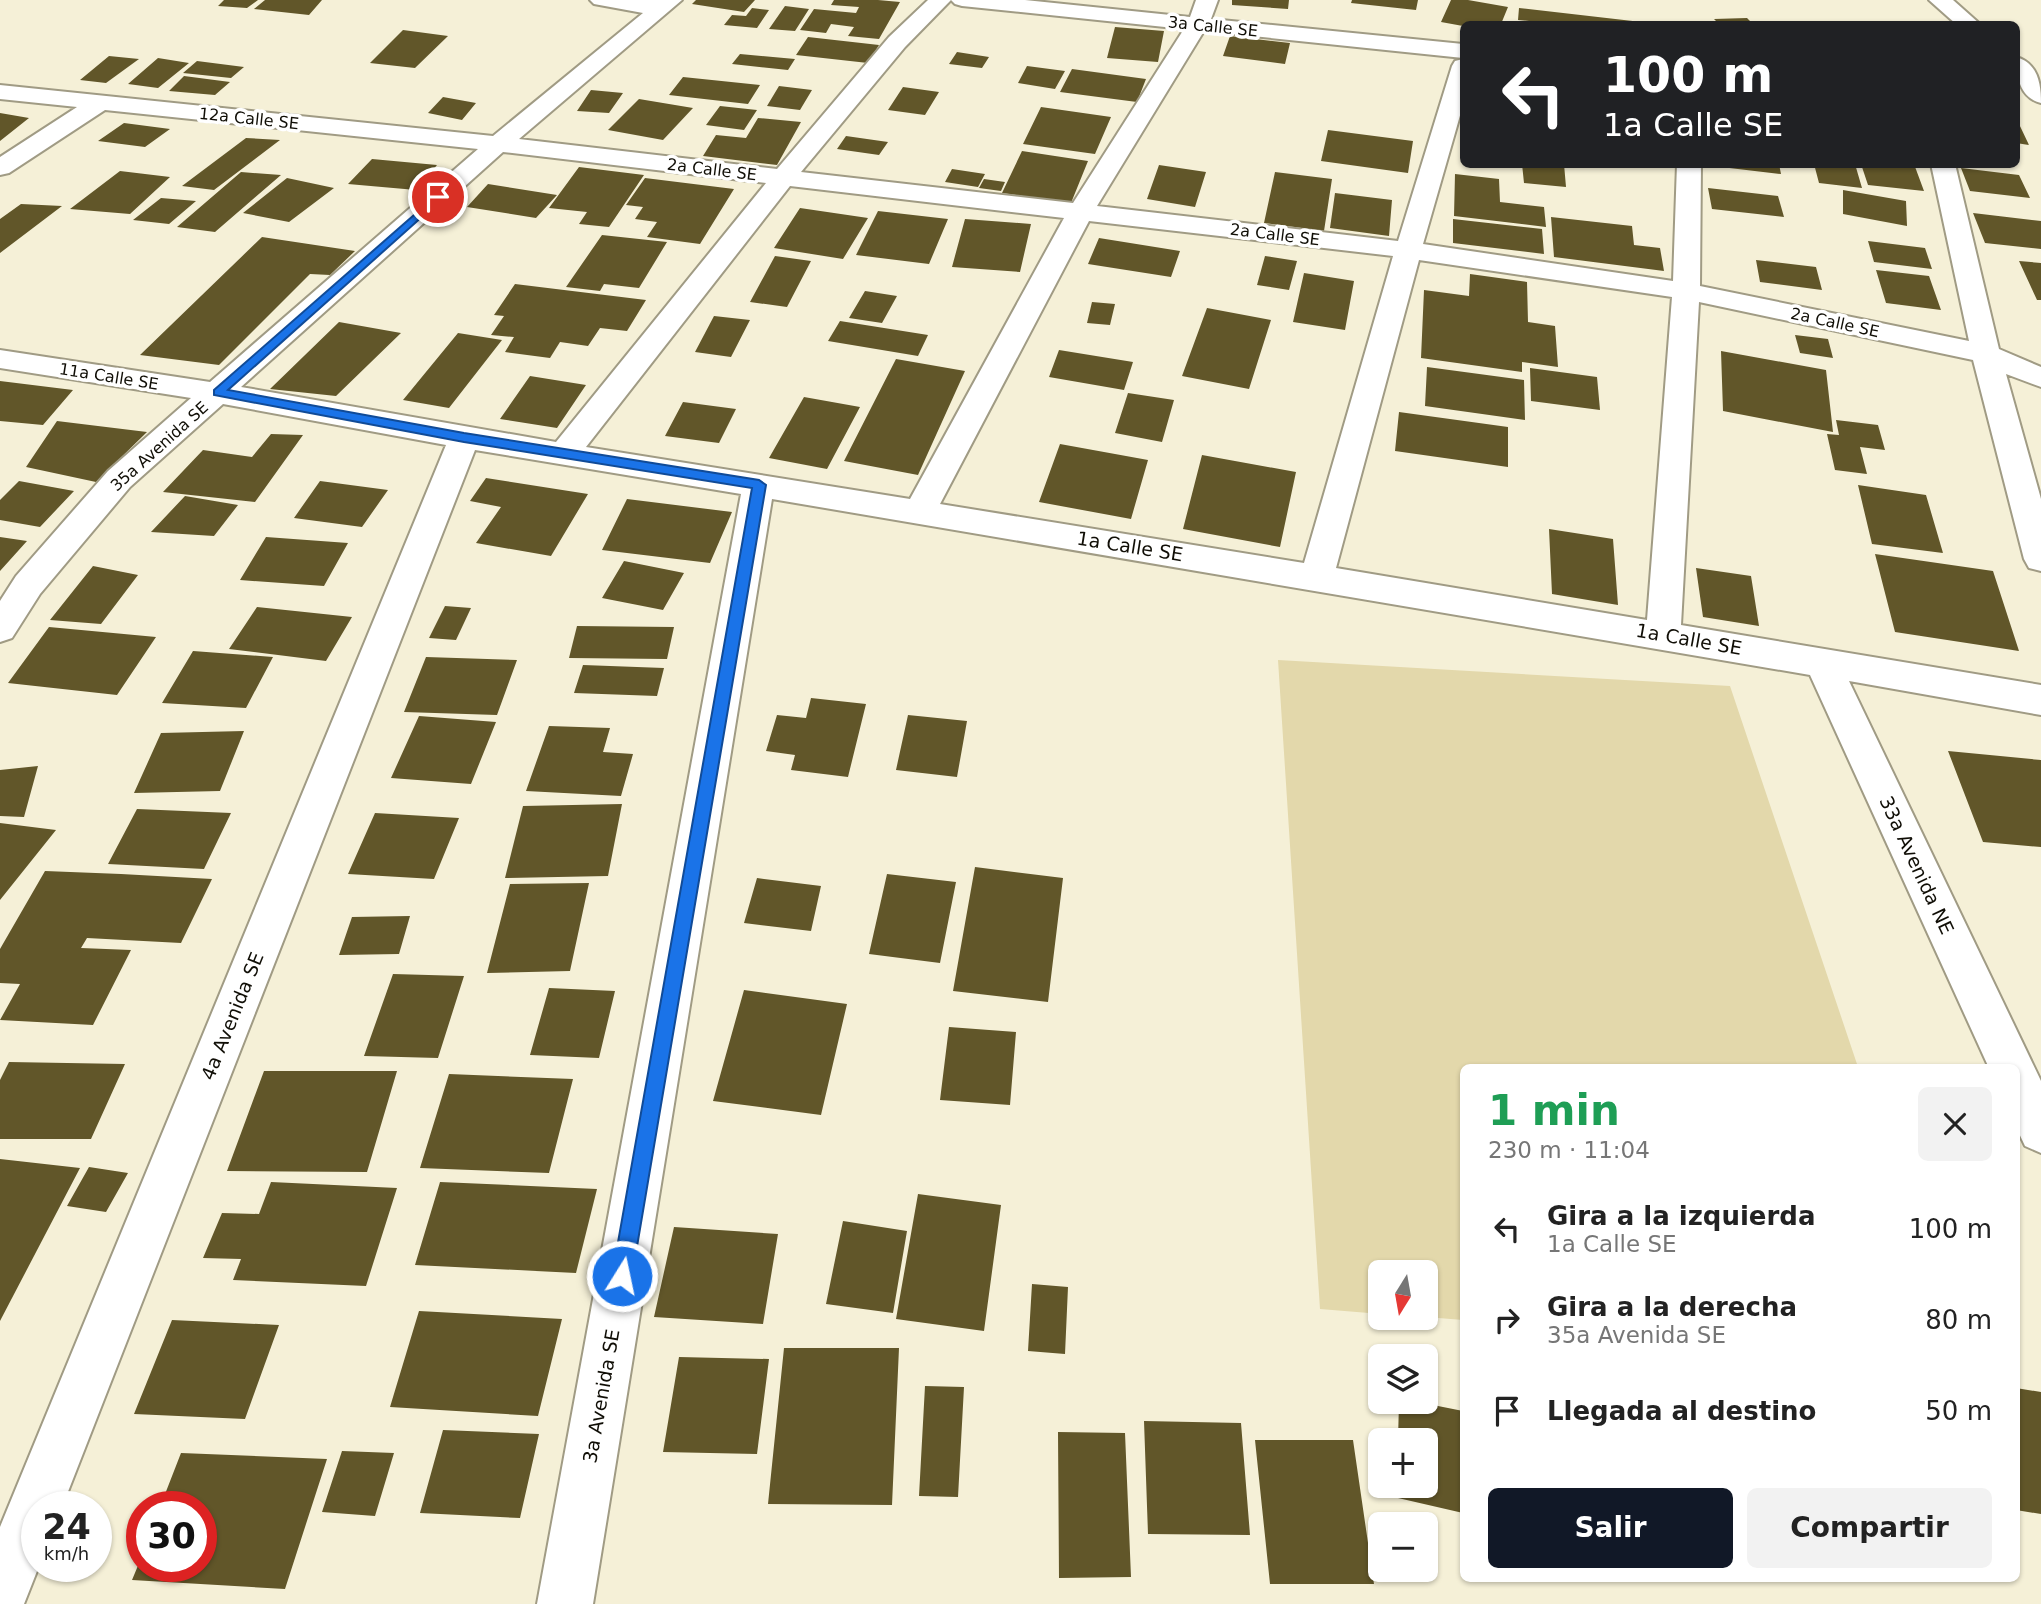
<!DOCTYPE html>
<html lang="es">
<head>
<meta charset="utf-8">
<style>
	body { margin:0; font-family:"DejaVu Sans",sans-serif; background:#f2f2f2; color:#222; height:100vh; display:flex; flex-direction:column; font-size:26px; white-space:nowrap }
	* { box-sizing:border-box; margin:0 }
	p { font-size:23px; color:#767676 }
	.icon { flex:none; width:38px; height:38px; fill:none; stroke:currentColor; stroke-width:2; stroke-linecap:round; stroke-linejoin:round }
	.map { position:relative; flex:1; overflow:hidden }
	.details { position:absolute; left:1460px; top:1064px; width:560px; height:518px; display:flex; flex-direction:column; background:#fff; border-radius:10px; box-shadow:0 2px 5px #0004 }
	.details>* { flex:none }
	.top-card { position:absolute; left:1460px; top:21px; width:560px; height:147px; border-radius:10px; box-shadow:0 2px 5px #0004; background:#202124; color:#fff; overflow:hidden }
	.needle { width:46px; rotate:191deg }
	.controls { position:absolute; left:1368px; top:1260px; display:grid; gap:14px }
	.controls a { display:grid; place-items:center; width:70px; height:70px; border-radius:10px; background:#fff; box-shadow:0 2px 5px #0004; font-size:35px }
	.speed { position:absolute; left:21px; top:1491px; display:flex; gap:14px; font-size:35px; font-weight:700; text-align:center }
	.speed>* { display:grid; place-content:center; width:91px; height:91px; border-radius:50%; background:#fff; box-shadow:0 2px 5px #0004; line-height:1 }
	.speed small { font-size:18px; font-weight:400 }
	.speed .limit { border:10px solid #d22; background:#fff; color:#111 }
	.pin { position:absolute; display:grid; place-items:center; width:60px; height:60px; color:#fff; margin:-30px; border:4px solid #fff; border-radius:50%; box-shadow:0 2px 7px #0007 }
	.me { position:absolute; width:77px; margin:-38px; rotate:10deg; stroke-linejoin:round; filter:drop-shadow(0 0 5px #0008) }
	.turn { display:flex; align-items:center; gap:24px; height:147px; padding:0 28px; font-size:32px }
	.turn .icon { width:91px; height:91px; stroke-width:2.5 }
	.turn b { display:block; font-size:49px; line-height:60px }
	.round { display:grid; place-items:center; flex:none; width:74px; height:74px; border-radius:10px; background:#f2f2f2 }
	.overview { display:flex; align-items:center; justify-content:space-between; height:119px; padding:0 28px }
	h1 { font-size:42px; font-weight:600; line-height:52px; color:#1e9e55 }
	.primary-button { display:flex; gap:14px; margin-top:auto; padding:14px 28px }
	.primary-button a { flex:1; height:80px; border-radius:10px; background:#111827; color:#fff; font-size:28px; font-weight:600; line-height:80px; text-align:center }
	.primary-button a+a { background:#f2f2f2; color:#222 }
	ul { padding:0; list-style:none }
	li { display:flex; align-items:center; gap:21px; height:91px; padding:0 28px }
	li div { flex:1 }
	li b { display:block; font-size:26px }
	li em { font-style:normal }
	.map>svg:first-child { display:block }
	.green { fill:#e3d8ab }
	.building { fill:#615629 }
	.lines { fill:none; stroke-linecap:round; stroke-linejoin:round }
	.street-casing { stroke:#a09b84; stroke-width:4 }
	.street { fill:#fff; fill-rule:evenodd }
	.route { fill:#1a73e8; stroke:#114b97; stroke-width:2 }
	.labels { text-anchor:middle; stroke-width:7; stroke-linejoin:round; paint-order:stroke }
	.far-street-label { font-size:16px; fill:#100e06; stroke:#fff }
	.street-label { font-size:19px; fill:#100e06; stroke:#fff }
</style>
</head>
<body>
<div class="map">
<svg width="2041" height="1604" viewBox="0 0 2041 1604">
	<rect width="100%" height="100%" fill="#f5f0d7"/>
	<path class="green" d="M1278 660 1730 686 1858 1067 1463 1068V1320L1426 1317V1272H1381V1314L1320 1309Z"/>
	<path class="building" d="M224 0H258L247 8 218 6Z
		M265 0H322L309 15 254 9Z
		M696 0H755L744 12 692 4Z
		M834 0H878L900 2 879 39 848 36 854 27 831 24 826 33 800 30 814 9 856 13 859 7 831 5Z
		M1232 0H1289L1288 9 1232 5Z
		M1352 0H1418L1416 10 1351 3Z
		M1451 0H1468L1508 7 1501 24 1463 26 1441 22Z
		M785 6 809 9 795 31 769 29Z
		M752 8 769 10 757 28 724 25 732 15 746 16Z
		M1519 8 1650 23V24H1560L1518 20Z
		M1747 18 1753 24H1719L1714 19Z
		M1115 27 1164 31 1158 62 1107 58Z
		M403 30 448 36 415 68 370 63Z
		M1230 36 1290 43 1285 64 1223 56Z
		M808 37 879 45 868 63 796 55Z
		M957 52 989 57 982 68 949 64Z
		M740 54 795 59 788 70 732 64Z
		M109 56 139 59 106 83 80 80Z
		M158 58 189 63 158 88 128 84Z
		M197 61 244 67 231 78 183 73Z
		M1027 66 1065 71 1055 89 1018 83Z
		M1072 69 1146 79 1137 102 1060 92Z
		M184 76 230 82 215 95 169 91Z
		M683 77 760 85 748 104 669 95Z
		M779 86 812 90 800 110 767 106Z
		M903 87 939 92 925 115 888 110Z
		M591 90 623 93 609 113 577 111Z
		M443 97 476 103 462 120 428 113Z
		M639 99 693 108 663 140 608 130Z
		M720 106 757 110 744 130 706 125Z
		M1041 107 1111 117 1095 154 1023 144Z
		M0 113 29 118 0 141Z
		M758 118 801 122 777 165 703 156 716 135 746 138Z
		M124 123 170 129 145 147 98 141Z
		M2016 124H2019L2029 145 2016 143Z
		M1328 130 1413 141 1408 173 1321 161Z
		M846 136 888 142 879 155 837 149Z
		M246 138 280 140 214 190 182 186Z
		M1022 151 1088 161 1071 203 1002 193Z
		M372 159 437 165 416 190 348 184Z
		M1522 164H1564L1566 187 1524 183Z
		M1720 164H1779L1781 174 1721 167Z
		M1814 164H1855L1862 188 1819 183Z
		M1861 164H1914L1924 191 1868 185Z
		M1159 165 1206 172 1195 207 1147 199Z
		M579 167 644 175 609 227 579 224 587 212 549 208Z
		M1961 168 2019 175 2030 198 1970 191Z
		M952 169 985 174 978 187 945 182Z
		M120 171 170 177 130 214 70 209Z
		M241 172 281 175 215 232 177 227Z
		M1275 172 1332 179 1324 231 1264 223Z
		M1455 174 1499 179 1500 202 1544 207 1546 227 1454 216Z
		M287 178 334 188 289 222 243 213Z
		M645 178 734 189 700 244 647 237 657 222 635 219 643 207 626 205Z
		M984 179 1005 182 1001 191 979 188Z
		M488 184 557 195 536 218 467 207Z
		M1708 188 1778 196 1784 217 1712 209Z
		M1843 190 1906 201 1907 226 1843 214Z
		M1335 193 1392 200 1389 236 1330 228Z
		M161 198 196 201 169 224 133 220Z
		M21 204 62 206 0 253V219Z
		M800 208 868 218 843 259 774 248Z
		M878 211 948 219 929 264 856 255Z
		M1973 213 2041 221V249L1985 243Z
		M1551 217 1632 226 1634 245 1660 248 1664 271 1554 257Z
		M965 219 1031 224 1020 272 952 267Z
		M1453 219 1542 229 1544 254 1453 243Z
		M602 235 667 242 639 288 604 284 600 291 566 287Z
		M262 237 355 251 330 275 310 274 219 365 140 355Z
		M1099 238 1180 251 1171 277 1088 264Z
		M1868 241 1925 248 1932 269 1874 262Z
		M775 256 811 261 787 307 750 302Z
		M1265 256 1297 261 1289 290 1257 285Z
		M1756 260 1816 267 1822 290 1760 282Z
		M2019 261 2041 263V300H2037Z
		M1876 270 1929 276 1941 310 1886 303Z
		M1304 273 1354 281 1345 330 1293 322Z
		M1470 274 1527 282 1528 322 1555 326 1558 367 1522 362V372L1421 358 1424 290 1469 296Z
		M515 284 646 300 627 331 600 328 588 346 560 342 550 358 505 352 514 337 491 335 504 316 494 315Z
		M865 291 897 296 882 323 849 318Z
		M1092 302 1115 304 1110 325 1087 323Z
		M1207 308 1271 320 1249 389 1182 376Z
		M714 316 750 320 731 357 695 352Z
		M840 321 928 335 918 356 828 341Z
		M339 322 401 333 336 396 270 389Z
		M458 333 502 340 449 408 403 400Z
		M1795 335 1828 339 1833 358 1800 353Z
		M1059 350 1133 362 1124 390 1049 377Z
		M1721 351 1826 370 1833 432 1723 411Z
		M896 359 965 371 918 475 844 461Z
		M1427 367 1524 380 1525 420 1425 406Z
		M1530 368 1597 377 1600 410 1531 401Z
		M530 376 586 385 557 428 500 419Z
		M0 381 73 390 43 425 0 421Z
		M1128 393 1174 400 1162 442 1115 433Z
		M804 397 860 407 827 469 769 458Z
		M683 402 736 409 719 443 665 436Z
		M1399 412 1508 427V467L1395 451Z
		M1836 420 1878 425 1885 450 1860 447 1867 474 1835 470 1827 434 1839 435Z
		M57 421 147 432 96 482 26 467Z
		M271 434 303 435 255 502 163 492 203 450 252 457Z
		M1060 444 1148 460 1131 519 1039 502Z
		M1202 455 1296 472 1280 547 1183 529Z
		M486 478 588 494 551 556 476 543 501 507 470 501Z
		M19 481 74 491 40 527 0 520V500Z
		M320 481 388 490 362 527 294 518Z
		M1858 485 1926 495 1943 553 1872 544Z
		M185 496 238 505 214 536 151 532Z
		M627 499 732 512 710 563 602 550Z
		M1549 529 1613 539 1618 605 1552 594Z
		M0 537 27 541 0 571Z
		M266 537 348 543 324 586 240 580Z
		M1875 554 1993 571 2019 651 1895 632Z
		M624 561 684 573 663 610 602 598Z
		M93 566 138 575 101 624 50 620Z
		M1696 568 1751 576 1759 626 1703 617Z
		M445 606 471 608 456 640 429 638Z
		M257 607 352 617 326 661 229 649Z
		M577 626 674 627 667 659 569 658Z
		M49 627 156 637 117 695 8 683Z
		M193 651 273 657 246 708 162 703Z
		M426 657 517 660 497 715 404 712Z
		M583 665 664 668 657 696 574 693Z
		M811 698 866 704 848 777 791 770 795 755 766 751 777 715 806 718Z
		M908 715 967 721 957 777 896 770Z
		M419 716 496 722 471 784 391 778Z
		M549 726 610 728 603 752 633 754 621 796 526 791Z
		M244 731 220 791 134 793 161 733Z
		M1948 751 2041 760V847L1983 842Z
		M38 766 24 817 0 816V770Z
		M622 804 608 876 505 878 523 806Z
		M137 809 231 813 204 869 108 864Z
		M375 813 459 818 434 879 348 874Z
		M0 823 56 830 0 900Z
		M975 867 1063 878 1048 1002 953 991Z
		M45 871 121 874 212 879 181 943 87 938 81 948 131 950 93 1025 0 1020 20 984 0 983V949Z
		M887 874 956 882 940 963 869 954Z
		M757 878 821 886 811 931 744 923Z
		M589 883 570 971 487 973 510 884Z
		M410 916 399 954 339 955 352 917Z
		M393 974 464 976 438 1058 364 1056Z
		M549 988 615 991 599 1058 530 1055Z
		M744 990 847 1004 821 1115 713 1101Z
		M949 1027 1016 1032 1010 1105 940 1100Z
		M9 1062 125 1064 91 1139H0V1080Z
		M264 1071H397L367 1172 227 1171Z
		M449 1074 573 1079 549 1173 420 1168Z
		M0 1159 80 1168 0 1321Z
		M89 1167 128 1173 106 1212 67 1206Z
		M271 1182 397 1188 366 1286 233 1280 241 1259 203 1258 222 1213 259 1214Z
		M440 1182 597 1189 576 1273 415 1265Z
		M918 1194 1001 1205 984 1331 896 1319Z
		M843 1221 907 1231 893 1313 826 1304Z
		M674 1227 778 1234 763 1324 654 1317Z
		M1032 1284 1068 1287 1065 1354 1028 1351Z
		M419 1311 562 1319 538 1416 390 1407Z
		M172 1320 279 1325 245 1419 134 1414Z
		M784 1348H899L892 1505 768 1504Z
		M679 1357 769 1359 757 1454 663 1452Z
		M925 1386 964 1387 958 1497 919 1496Z
		M2016 1388 2041 1392V1514L2016 1510Z
		M1399 1402H1418L1463 1411V1513L1398 1498V1486H1426V1440H1398Z
		M1144 1421 1241 1423 1250 1535 1148 1534Z
		M443 1430 539 1434 520 1518 420 1513Z
		M1058 1432 1125 1433 1131 1577 1059 1578Z
		M1255 1440H1353L1374 1584H1270Z
		M342 1451 394 1453 375 1516 322 1512Z
		M181 1453 327 1459 285 1589 132 1580 142 1556V1566H201V1507H160Z"/>
	<g class="lines">
		<defs>
			<path id="street" d="M590 0H682L519 139 777 169 889 37 928 0H951L905 47 801 172 1073 203 1184 29 962 6 955 4 951 0H1025L1190 17 1196 0H1218L1211 19 1463 44V58L1204 31 1097 206 1398 241 1452 66 1455 61 1463 59V105L1423 244 1673 281 1677 164H1701L1700 286 1969 341 1931 164H1955L1999 349 2041 367V387L2006 374 2041 499V571L2029 568 2024 559 1973 360 1699 302 1681 625 2041 685V715L1849 681 2041 1081V1153L2025 1146 2016 1127V1068H1989L1810 675 772 499 593 1604H537L741 494 475 450 62 1507H37L39 1566 24 1604H0V1527L446 445 223 404 130 487 40 594 12 638 0 642V601L16 576 108 471 191 398 0 368V350L210 382 478 149 105 110 9 173 0 175V157L77 107 0 99V85L493 136 643 13 594 4ZM503 152 766 183 556 442 241 387ZM790 186 1064 218 910 499 586 447ZM1089 221 1393 256 1304 563 940 504ZM1419 260 1672 297 1647 620 1336 568Z
				M1929 0H1953L1980 24H1956Z
				M2016 57C2038 63 2041 84 2041 103 2020 98 2016 76 2016 57Z"/>
		</defs>
		<use href="#street" class="street-casing"/>
		<use href="#street" class="street"/>
	</g>
	<path class="route" d="M438 194 443 197 442 199 228 390 464 433 759 480 766 485 632 1276 629 1284 622 1287 614 1284 612 1276 752 488 464 442 214 395V390Z"/>
	<g class="labels">
		<g class="far-street-label">
			<text transform="translate(1213 26) rotate(6)" y="6">3a Calle SE</text>
			<text transform="translate(249 118) rotate(6)" y="6">12a Calle SE</text>
			<text transform="translate(712 169) rotate(7)" y="6">2a Calle SE</text>
			<text transform="translate(1275 234) rotate(7)" y="6">2a Calle SE</text>
			<text transform="translate(1835 322) rotate(12)" y="6">2a Calle SE</text>
			<text transform="translate(109 376) rotate(9)" y="6">11a Calle SE</text>
			<text transform="translate(159 446) rotate(-42)" y="6">35a Avenida SE</text>
		</g>
		<g class="street-label">
			<text transform="translate(1130 546) rotate(9)" y="7">1a Calle SE</text>
			<text transform="translate(1689 639) rotate(10)" y="7">1a Calle SE</text>
			<text transform="translate(1917 865) rotate(65)" y="7">33a Avenida NE</text>
			<text transform="translate(232 1016) rotate(-68)" y="7">4a Avenida SE</text>
			<text transform="translate(601 1396) rotate(-80)" y="7">3a Avenida SE</text>
		</g>
	</g>
</svg>
<div class="controls">
<a><svg class="needle" viewBox="-14 -14 28 28"><path d="M0-13l5 13h-10z" fill="#e53935"/><path d="M0 13l5-13h-10z" fill="#767676"/></svg></a>
<a><svg class="icon" aria-label="layers" viewBox="0 0 24 24"><path d="M12 4l9 5-9 5-9-5zM3 14l9 5 9-5"/></svg></a>
<a>+</a>
<a>−</a>
</div>
<div class="speed"><div>24<small>km/h</small></div><div class="limit">30</div></div>
<div class="pin" style="left:438px;top:197px;background:#d93025"><svg class="icon" aria-label="arrive" viewBox="0 0 24 24"><path d="M6 21V4h12l-3 4 3 4H6"/></svg></div>
<svg class="me" style="left:622px;top:1276px" viewBox="-20 -20 40 40"><circle r="17" fill="#1a73e8" stroke="#fff" stroke-width="3"/><path d="M0-11L8 9 0 5-8 9z" fill="#fff"/></svg>
<div class="top-card">
<div class="turn"><svg class="icon" aria-label="left" viewBox="0 0 24 24"><path d="M17 20v-9H6M10 6l-5 5 5 5"/></svg><div><b>100 m</b>1a Calle SE</div></div>
</div>
<section class="details">
<div class="overview"><div><h1>1 min</h1><p>230 m · 11:04</p></div><a class="round"><svg class="icon" aria-label="close" viewBox="0 0 24 24"><path d="M6 6l12 12M18 6L6 18"/></svg></a></div>
<ul>
<li><svg class="icon" aria-label="left" viewBox="0 0 24 24"><path d="M17 20v-9H6M10 6l-5 5 5 5"/></svg><div><b>Gira a la izquierda</b><p>1a Calle SE</p></div><em>100 m</em></li>
<li><svg class="icon" aria-label="right" viewBox="0 0 24 24"><path d="M7 20v-9h11M14 6l5 5-5 5"/></svg><div><b>Gira a la derecha</b><p>35a Avenida SE</p></div><em>80 m</em></li>
<li><svg class="icon" aria-label="arrive" viewBox="0 0 24 24"><path d="M6 21V4h12l-3 4 3 4H6"/></svg><div><b>Llegada al destino</b></div><em>50 m</em></li>
</ul>
<div class="primary-button"><a>Salir</a><a>Compartir</a></div>
</section>
</div>
</body>
</html>
